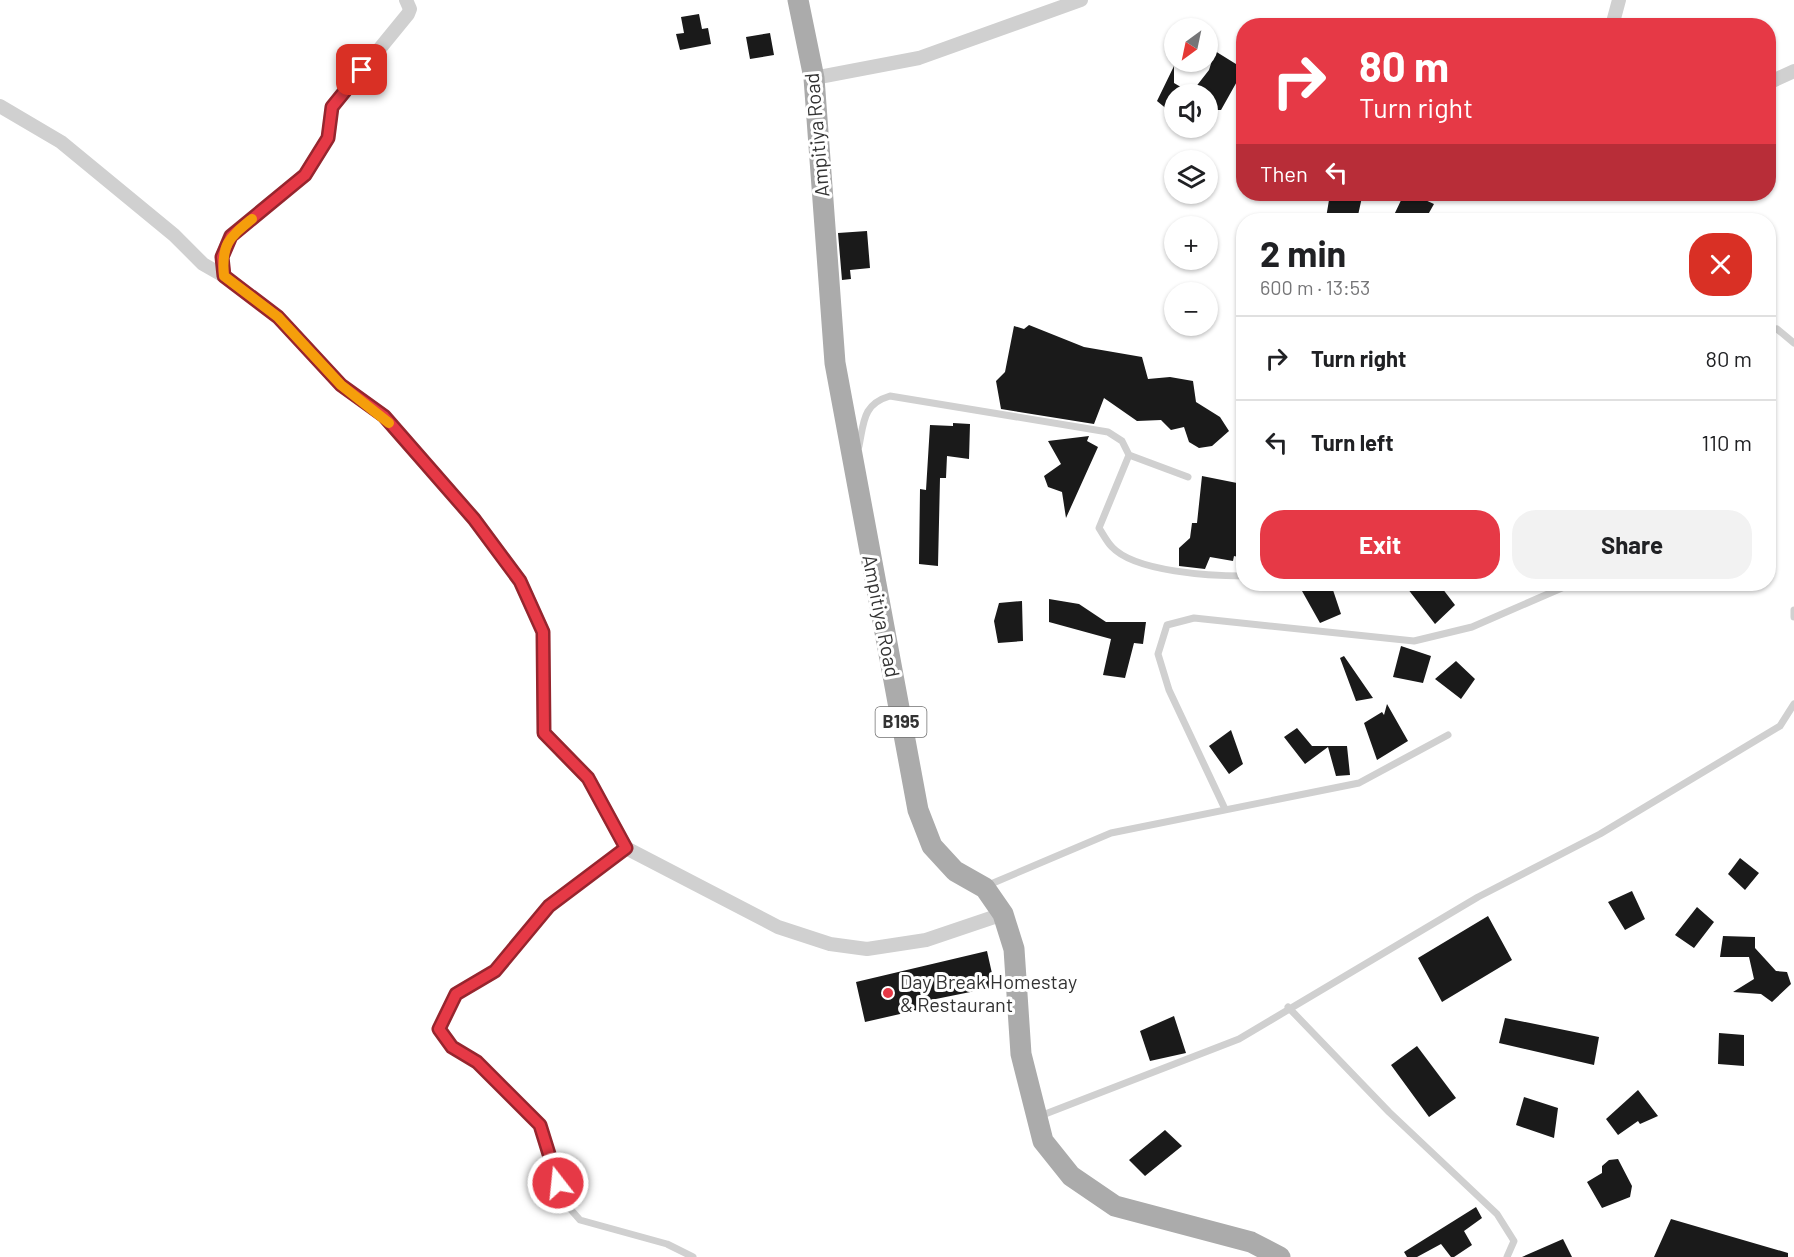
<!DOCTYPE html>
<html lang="en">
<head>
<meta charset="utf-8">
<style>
	body { margin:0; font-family:Barlow,sans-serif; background:#f2f2f2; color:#202124; height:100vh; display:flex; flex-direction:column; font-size:22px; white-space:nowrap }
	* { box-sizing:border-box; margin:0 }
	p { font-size:20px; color:#757577 }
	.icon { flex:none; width:33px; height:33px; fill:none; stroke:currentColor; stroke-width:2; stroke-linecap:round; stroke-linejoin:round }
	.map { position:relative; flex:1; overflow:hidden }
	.side { position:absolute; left:1236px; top:213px; width:540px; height:378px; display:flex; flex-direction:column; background:#fff; border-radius:24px; box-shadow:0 2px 4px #0004 }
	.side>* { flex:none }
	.guide { position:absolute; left:1236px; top:18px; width:540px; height:183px; border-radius:24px; box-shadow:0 2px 4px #0004; background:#e63946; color:#fff; overflow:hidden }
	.needle { width:39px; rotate:213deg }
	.tools { position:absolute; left:1164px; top:18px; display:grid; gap:12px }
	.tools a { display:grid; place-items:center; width:54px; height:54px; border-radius:50%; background:#fff; box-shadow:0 2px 4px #0004; font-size:30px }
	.pin { position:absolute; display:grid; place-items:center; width:51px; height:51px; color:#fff; margin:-26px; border-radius:12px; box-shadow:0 3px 9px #0006 }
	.me { position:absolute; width:66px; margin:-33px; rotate:344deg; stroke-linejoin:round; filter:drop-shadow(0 0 4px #0008) }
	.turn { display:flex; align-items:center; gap:21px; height:126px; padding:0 24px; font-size:27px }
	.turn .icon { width:78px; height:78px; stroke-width:2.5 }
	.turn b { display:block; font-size:42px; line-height:51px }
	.then { display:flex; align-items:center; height:57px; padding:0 24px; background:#0003; gap:12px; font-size:22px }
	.round { display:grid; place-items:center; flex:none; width:63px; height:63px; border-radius:24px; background:#f2f2f2 }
	.summary { display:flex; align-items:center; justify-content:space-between; height:102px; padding:0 24px }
	h1 { font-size:36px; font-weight:700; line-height:45px }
	.action { display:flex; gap:12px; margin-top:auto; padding:12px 24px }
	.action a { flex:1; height:69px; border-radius:24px; background:#e63946; color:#fff; font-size:24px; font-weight:700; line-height:69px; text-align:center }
	.action a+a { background:#f2f2f2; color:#202124 }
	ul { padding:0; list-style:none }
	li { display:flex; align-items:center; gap:18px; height:84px; padding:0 24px; border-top:2px solid #e0e0e0 }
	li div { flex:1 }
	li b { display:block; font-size:22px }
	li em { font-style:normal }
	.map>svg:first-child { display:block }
	.building { fill:#1a1a1a }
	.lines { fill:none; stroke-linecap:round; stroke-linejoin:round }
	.service { stroke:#d0d0d0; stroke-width:7 }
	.minor { stroke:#d0d0d0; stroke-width:14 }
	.primary { stroke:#ababab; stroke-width:21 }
	.route-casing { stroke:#96252e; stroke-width:15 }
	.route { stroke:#e63946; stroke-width:10 }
	.slow { stroke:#f59e0b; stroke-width:10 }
	.poi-dot { fill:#e63946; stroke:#fff; stroke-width:2 }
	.labels { text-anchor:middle; stroke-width:6; stroke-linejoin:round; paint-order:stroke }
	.shield { fill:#fff; stroke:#707070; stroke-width:1.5 }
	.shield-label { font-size:18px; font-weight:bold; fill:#333 }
	.street-label { font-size:20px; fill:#333; stroke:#fff }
	.poi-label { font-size:20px; fill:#333; stroke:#fff; text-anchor:start }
</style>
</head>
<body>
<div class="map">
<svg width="1794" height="1257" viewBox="0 0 1794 1257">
	<rect width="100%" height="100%" fill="#fff"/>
	<path class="building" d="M699 14 702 29 708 28 711 44 680 50 676 34 684 33 681 17Z
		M770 33 774 55 750 59 746 37Z
		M1215 51 1244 69 1221 110H1215L1208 104V94H1174V115L1157 101 1174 66V83L1191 93 1209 70Z
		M1330 194 1362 197 1357 220 1326 218Z
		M1404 194H1412L1434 204 1425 220H1404L1394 215Z
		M867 231 870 268 850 270 851 279 842 280 838 233Z
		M1029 325 1084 347 1142 357 1148 379 1170 377 1193 381 1196 402 1220 417 1229 431 1212 446 1199 448 1189 442 1184 427 1171 430 1161 420 1137 421 1104 398 1094 424 1001 409 996 381 1005 372 1014 326 1024 329Z
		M953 423 970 424 969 459 947 456 946 478H940L938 566 919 564 920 489 926 490 930 425 953 426Z
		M1089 436 1087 441 1098 447 1066 518 1062 492 1048 487 1044 476 1061 464 1048 441Z
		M1202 476 1242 484 1238 557 1234 556 1233 561 1210 557 1205 569 1179 566V548L1190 538 1192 523H1197Z
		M1318 584H1331L1341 614 1320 623 1302 591Z
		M1404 584H1439L1455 605 1435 624Z
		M1049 599 1079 604 1106 622H1146L1143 644 1134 643 1125 678 1103 675 1111 639 1049 622Z
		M1022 601 1023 641 998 643 994 621 999 603Z
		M1401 646 1431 656 1423 683 1393 677Z
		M1344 656 1373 698 1356 701 1340 658Z
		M1456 661 1475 679 1461 699 1435 679Z
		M1387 704 1408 741 1377 760 1364 723 1382 712 1384 715Z
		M1297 728 1312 746H1347L1350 775 1336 776 1328 747 1305 764 1284 737Z
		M1231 730 1243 764 1229 774 1209 746Z
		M1740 858 1759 873 1745 890 1728 874Z
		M1632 891 1645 919 1625 930 1608 902Z
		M1697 907 1714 922 1694 948 1675 935Z
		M1488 916 1512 960 1442 1002 1418 958Z
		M1723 936 1755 937V948L1776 971 1787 972 1791 984 1772 1002 1761 994 1733 992 1754 979 1749 957H1720Z
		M987 951 995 987 921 1002 922 1009 865 1022 856 982Z
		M1174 1016 1186 1053 1150 1061 1140 1031Z
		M1505 1018 1599 1037 1594 1065 1499 1043Z
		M1719 1033 1744 1035V1066L1718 1064Z
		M1417 1046 1456 1098 1429 1117 1391 1065Z
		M1638 1090 1658 1116 1640 1124 1638 1121 1618 1135 1606 1119Z
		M1524 1097 1558 1108 1554 1138 1516 1125Z
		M1165 1130 1182 1146 1145 1176 1129 1160Z
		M1618 1159 1632 1186 1630 1197 1602 1208 1587 1182 1602 1173V1166L1609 1160Z
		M1476 1207 1482 1218 1464 1231 1472 1245 1454 1257H1451L1441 1244 1417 1257H1407L1404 1252Z
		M1671 1219 1788 1253V1257H1654Z
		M1563 1239 1572 1257H1522Z"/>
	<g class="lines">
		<path class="service" d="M1777 329 1794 343
			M859 446C864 421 863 404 890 396L1108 432 1122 441 1129 455 1099 528C1103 534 1107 542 1112 547 1135 572 1212 576 1244 576
			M1129 455 1188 477
			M1794 610V617
			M1225 809 1169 690 1158 654 1167 625 1194 618 1414 641 1472 627 1571 584
			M626 848 549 906 495 971 456 994 439 1029 452 1047 477 1062 541 1125 564 1202 580 1220 667 1244 693 1257
			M986 886 1111 833 1359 783 1448 735
			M1288 1007 1389 1112 1497 1214 1514 1241 1507 1257
			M1040 1116 1239 1039 1478 897 1600 834 1780 726 1794 704"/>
		<path class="minor" d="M406 0 410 9 408 14 332 107 328 138 305 175 230 236 222 257 224 276 278 317 341 385 384 416 474 519 520 581 543 632 544 733 588 778 626 848 778 927 830 944 867 949 926 940 1003 914
			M1612 26 1619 0
			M814 78 919 58 1081 0
			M1768 83 1794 71
			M0 106 61 142 174 235 203 264 224 276"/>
		<path class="primary" d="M798 0 814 78 835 363 918 810 932 846 955 871 985 888 1003 914 1014 949 1021 1054 1043 1141 1071 1176 1115 1206 1251 1242 1280 1257"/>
	</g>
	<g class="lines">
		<defs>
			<path id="route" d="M362 70 332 107 328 138 305 175 231 236 222 257 224 276 278 317 341 385 384 416 474 519 520 581 543 632 544 733 588 778 626 848 549 906 495 971 456 994 439 1029 452 1047 477 1062 540 1125 558 1183"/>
		</defs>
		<use href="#route" class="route-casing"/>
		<use href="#route" class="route"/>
		<path class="slow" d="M252 219C229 238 221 244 224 276L278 317 341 385 389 423"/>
	</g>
	<circle class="poi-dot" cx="888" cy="993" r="6"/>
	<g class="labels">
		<rect class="shield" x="875.5" y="707" width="51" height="30" rx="4.5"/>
		<g class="shield-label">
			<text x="901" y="728">B195</text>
		</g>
		<g class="street-label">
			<text transform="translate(817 135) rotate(-95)" y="7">Ampitiya Road</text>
			<text transform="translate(881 616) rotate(79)" y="7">Ampitiya Road</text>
		</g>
		<g class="poi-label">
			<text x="900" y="989">Day Break Homestay<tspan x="900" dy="23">&amp; Restaurant</tspan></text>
		</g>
	</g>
</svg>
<div class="tools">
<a><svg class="needle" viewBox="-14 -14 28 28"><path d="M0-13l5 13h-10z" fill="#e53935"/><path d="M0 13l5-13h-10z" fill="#757577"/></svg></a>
<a><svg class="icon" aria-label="sound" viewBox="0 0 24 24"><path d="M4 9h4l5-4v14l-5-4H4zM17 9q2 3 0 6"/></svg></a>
<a><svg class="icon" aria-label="layers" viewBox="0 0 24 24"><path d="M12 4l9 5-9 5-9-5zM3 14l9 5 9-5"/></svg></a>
<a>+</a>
<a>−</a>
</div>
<div class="pin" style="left:362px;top:70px;background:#d93025"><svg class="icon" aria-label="arrive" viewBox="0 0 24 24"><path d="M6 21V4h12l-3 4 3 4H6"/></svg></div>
<svg class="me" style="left:558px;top:1183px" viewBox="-20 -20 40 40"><circle r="17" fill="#e63946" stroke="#fff" stroke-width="3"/><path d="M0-11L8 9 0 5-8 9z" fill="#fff"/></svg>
<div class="guide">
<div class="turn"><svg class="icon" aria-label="right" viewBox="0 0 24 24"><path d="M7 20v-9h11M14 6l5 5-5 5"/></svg><div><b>80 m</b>Turn right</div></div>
<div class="then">Then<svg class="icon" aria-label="left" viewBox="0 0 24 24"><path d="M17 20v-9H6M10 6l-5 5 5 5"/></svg></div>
</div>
<section class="side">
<div class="summary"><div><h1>2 min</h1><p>600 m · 13:53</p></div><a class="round" style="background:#d93025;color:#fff"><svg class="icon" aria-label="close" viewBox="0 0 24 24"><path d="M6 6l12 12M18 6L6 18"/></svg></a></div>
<ul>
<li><svg class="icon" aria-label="right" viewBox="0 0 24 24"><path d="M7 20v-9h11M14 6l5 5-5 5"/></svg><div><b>Turn right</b></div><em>80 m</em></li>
<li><svg class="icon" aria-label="left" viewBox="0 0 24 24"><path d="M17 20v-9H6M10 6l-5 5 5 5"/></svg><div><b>Turn left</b></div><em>110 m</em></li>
</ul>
<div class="action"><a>Exit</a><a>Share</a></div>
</section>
</div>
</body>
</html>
